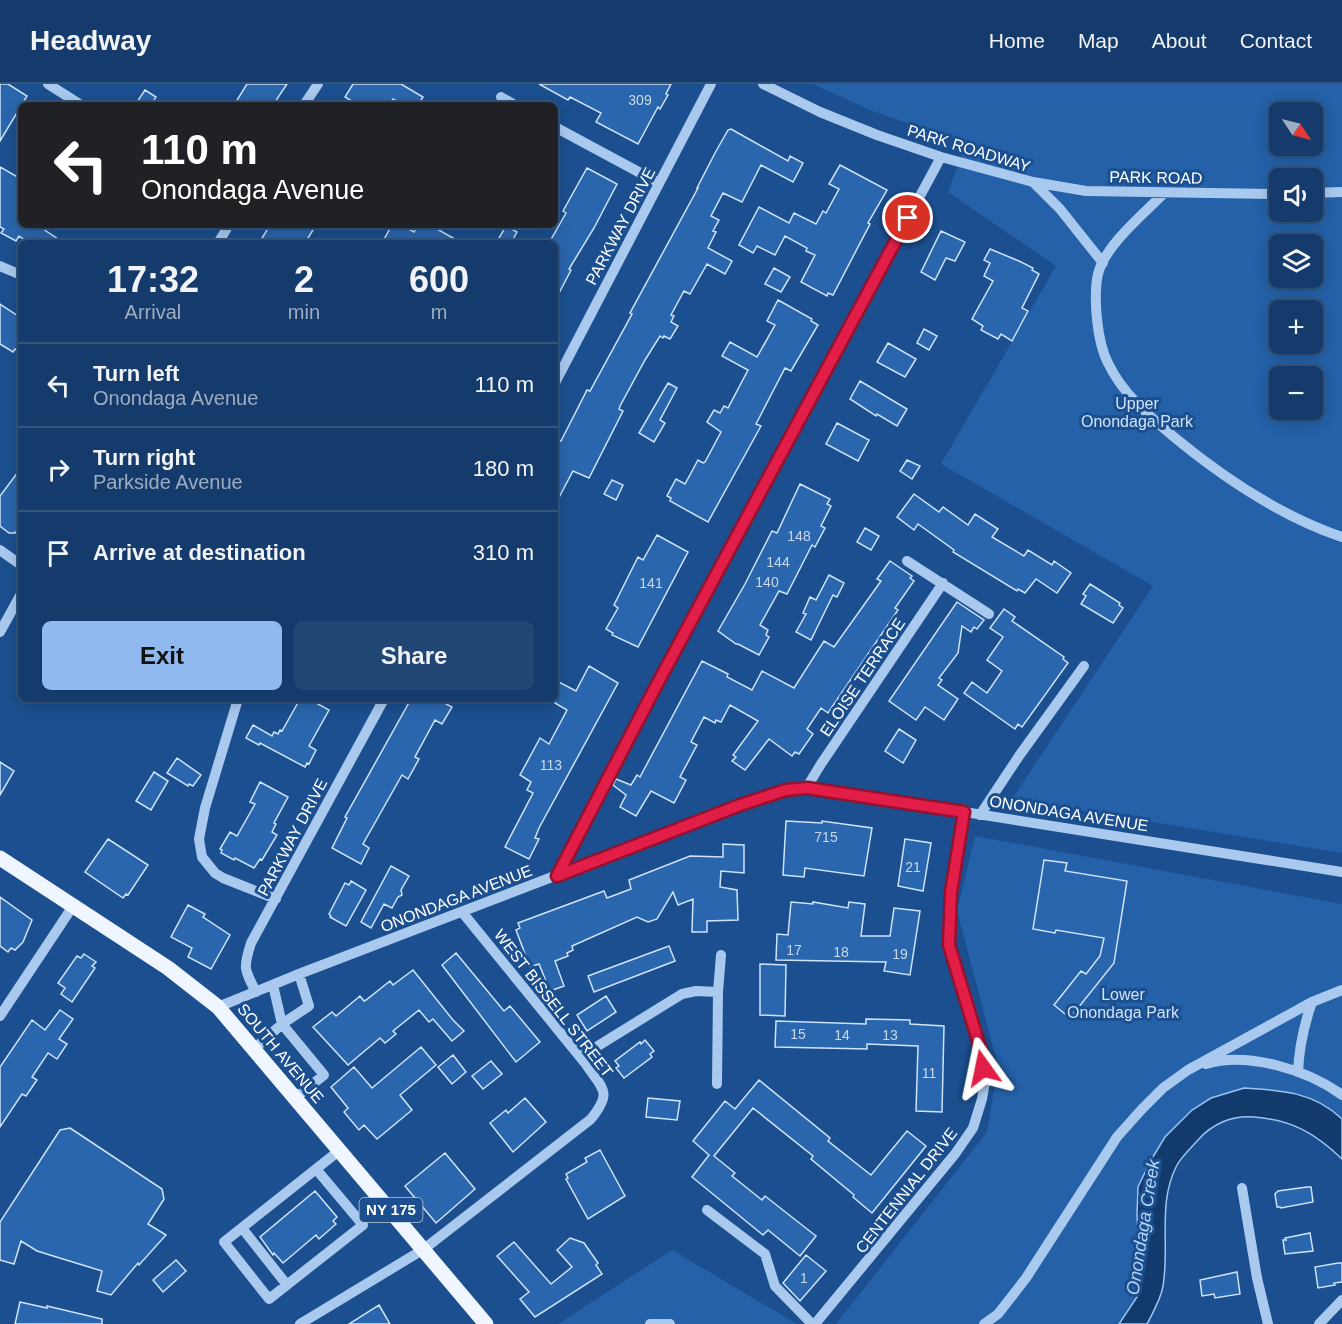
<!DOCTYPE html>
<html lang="en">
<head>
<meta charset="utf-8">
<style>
	body { margin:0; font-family:Arial,sans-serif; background:#214673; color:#f1f3f6; height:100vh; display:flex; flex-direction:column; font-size:22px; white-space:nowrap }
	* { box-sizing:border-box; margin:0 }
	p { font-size:20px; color:#9dadc1 }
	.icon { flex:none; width:33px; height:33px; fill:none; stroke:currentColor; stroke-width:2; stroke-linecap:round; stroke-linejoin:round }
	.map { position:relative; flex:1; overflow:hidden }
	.side { position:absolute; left:18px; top:156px; width:540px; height:462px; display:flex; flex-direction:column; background:#143b6b; border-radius:9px; box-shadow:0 3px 15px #0003,0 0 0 2px #33557e }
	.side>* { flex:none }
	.banner { position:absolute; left:18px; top:18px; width:540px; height:126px; border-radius:9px; box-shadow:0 3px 15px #0003,0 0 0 2px #33557e; background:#202124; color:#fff; overflow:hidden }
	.needle { width:39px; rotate:125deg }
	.tools { position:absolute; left:1269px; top:18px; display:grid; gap:12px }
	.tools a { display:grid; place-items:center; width:54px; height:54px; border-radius:9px; background:#143b6b; box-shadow:0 3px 15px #0003,0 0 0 2px #33557e; font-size:30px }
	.pin { position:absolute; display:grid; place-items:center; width:51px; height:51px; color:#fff; margin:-26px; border:3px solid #fff; border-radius:50%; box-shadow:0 2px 6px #0007 }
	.me { position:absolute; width:66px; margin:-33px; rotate:348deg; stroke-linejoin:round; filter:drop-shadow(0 0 4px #0008) }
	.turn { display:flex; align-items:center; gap:21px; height:126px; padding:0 24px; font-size:27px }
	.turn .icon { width:78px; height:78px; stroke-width:2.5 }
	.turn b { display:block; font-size:42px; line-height:51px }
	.eta { display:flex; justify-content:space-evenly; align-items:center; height:102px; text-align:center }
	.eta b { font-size:36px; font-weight:800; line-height:42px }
	.primary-button { display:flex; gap:12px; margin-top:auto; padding:12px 24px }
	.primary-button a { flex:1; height:69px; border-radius:9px; background:#90b9f0; color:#111; font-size:24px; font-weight:800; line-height:69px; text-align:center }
	.primary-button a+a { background:#214673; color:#f1f3f6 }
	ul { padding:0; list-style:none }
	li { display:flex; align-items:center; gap:18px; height:84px; padding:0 24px; border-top:2px solid #33557e }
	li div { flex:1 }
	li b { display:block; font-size:22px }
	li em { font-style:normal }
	header { display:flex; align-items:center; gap:36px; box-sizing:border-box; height:84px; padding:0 30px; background:#143b6b; border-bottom:2px solid #33557e }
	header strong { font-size:28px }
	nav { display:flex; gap:33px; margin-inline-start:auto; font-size:21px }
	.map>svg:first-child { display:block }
	.green { fill:#2461a8; fill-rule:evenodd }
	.water { fill:#123a6d; stroke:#9cc4f0; stroke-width:1.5 }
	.building { fill:#2a66ad; stroke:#cfe3fa; stroke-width:1.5 }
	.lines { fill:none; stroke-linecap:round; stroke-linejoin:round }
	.minor { stroke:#a9c9ee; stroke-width:10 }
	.major { stroke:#f0f6ff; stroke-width:15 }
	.route-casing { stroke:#92132f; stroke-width:15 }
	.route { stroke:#e11d48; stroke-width:10 }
	.labels { text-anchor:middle; stroke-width:6; stroke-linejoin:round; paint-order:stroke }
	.number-label { font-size:14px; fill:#cad9ea }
	.shield { fill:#1b4f8f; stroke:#bbcadd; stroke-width:1.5 }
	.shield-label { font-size:15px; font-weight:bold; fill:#fff }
	.street-label { font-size:16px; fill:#fff; stroke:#1b4f8f }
	.park-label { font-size:16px; fill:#cfe3fa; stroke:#1b4f8f }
	.water-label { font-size:18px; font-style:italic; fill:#b5d3f5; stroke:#1b4f8f }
</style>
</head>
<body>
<header>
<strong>Headway</strong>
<nav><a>Home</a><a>Map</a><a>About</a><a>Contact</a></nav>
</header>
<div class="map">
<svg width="1342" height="1240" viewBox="0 0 1342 1240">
	<rect width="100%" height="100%" fill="#1b4f8f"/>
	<path class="green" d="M813 0H1342V769L1012 715 1153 502 941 380 1056 182 948 108 966 60 870 26ZM1280 28H1312V62H1280ZM1280 94H1312V128H1280ZM1280 160H1312V194H1280ZM1280 226H1312V260H1280ZM1280 292H1312V326H1280Z
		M975 752 1342 820V1058L1310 1032 1250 1026 1171 1059 1150 1240H836L987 1048 998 982 957 827Z
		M672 1166 797 1240H558Z"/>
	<path class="water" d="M1244 1004C1281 1006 1314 1008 1342 1035V1075C1315 1049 1292 1036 1254 1033 1232 1031 1212 1040 1198 1056 1191 1064 1182 1072 1177 1081 1157 1119 1170 1162 1163 1202 1161 1215 1153 1228 1147 1240H1119L1137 1213 1140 1184 1137 1131 1138 1103 1151 1076 1165 1053 1192 1026 1211 1014Z"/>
	<path class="building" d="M0 0H8L27 12 0 57Z
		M247 0H287L273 21H234Z
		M353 0H401L423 13 418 21H404L393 15 389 21H358L345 13Z
		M539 0H671L666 10 668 11 660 25 658 23 638 60 596 38 601 29 570 13 568 16Z
		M145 6 156 13 151 21H135Z
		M731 45 788 77 790 72 803 79 793 98 761 81 742 118 723 109 711 132 719 136 713 147 716 148 708 164 732 177 725 190 707 180 690 210 684 207 671 231 674 232 671 238 678 242 670 255 664 252 663 254 660 252 645 276 620 322 619 325 623 327 589 394 573 387 555 421V354L561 357 587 306 590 307 632 230 630 229 698 104H697L715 69 728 46Z
		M840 81 887 106 868 139 870 140 833 211 828 209 827 212 801 198 815 171 806 167 807 164 785 152 775 171 757 162 753 169 739 161 759 123 789 139 794 129 816 140 823 127 826 129 839 105 829 100Z
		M0 83 21 95V141H37L64 159H29L19 152 16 157 1 149 4 145 0 143Z
		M587 84 617 100 594 144 569 185 571 186 555 217V159H549L566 129 563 127Z
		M270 141H316L305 159H259Z
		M392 141H401L414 148 418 141H430L462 159H382Z
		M506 142 517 148 511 159H496Z
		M941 147 965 158 955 177 946 174 935 196 921 188Z
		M990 165 1019 177 1033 184 1032 186 1039 190 1022 224 1028 227 1012 257 1001 250 998 255 981 246 983 242 972 235 993 197 984 192 990 179 984 176Z
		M774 184 790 193 781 208 765 200Z
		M778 216 812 235 811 237 818 241 791 287 785 284 756 340 761 342 708 438 670 417 671 414 667 412 676 395 685 400 698 376 703 379 705 378 721 348 707 338 714 326 720 329 724 322 728 324 748 286 722 272 730 258 757 273 775 241 767 237Z
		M0 220 21 234V269L15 265 13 268 0 260Z
		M924 245 937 252 929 266 917 259Z
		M888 259 916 275 905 293 877 278Z
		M860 297 907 325 897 342 877 330 876 332 850 315Z
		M668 299 677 304 660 336 665 339 654 358 639 349Z
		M837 339 869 356 858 377 826 360Z
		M907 376 920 382 912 395 900 387Z
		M21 384V441L15 449H9L0 442V412Z
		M612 396 623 401 616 416 604 410Z
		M800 400 830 415 827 420 831 422 821 442 825 444 815 463 812 461 787 510 779 507 760 541 768 546 766 551 769 553 759 571 738 560H736L718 547 745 500 772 447 777 449Z
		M914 410 939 428 943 423 968 441 975 430 998 445 992 453 1024 472 1028 466 1052 481 1054 477 1071 489 1057 509 1036 495 1025 509 1018 505 1017 507 953 468 954 466 918 440 914 446 897 433Z
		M865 444 879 452 871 466 857 458Z
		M657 451 688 468 638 563 612 551 613 549 606 545 618 524 614 521 638 473 643 476Z
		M890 477 912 492 910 494 914 497 895 524 898 526 828 629 821 624 807 645 813 650 799 670 795 668 792 672 769 655 745 686 732 677 736 673 733 671 758 637 730 621 721 638 716 636 715 639 704 633 691 658 697 661 680 693 686 696 674 719 651 707 636 732 620 723 626 711 613 701 616 695 631 701 637 691 640 693 702 577 728 590 727 593 752 606 762 587 794 604 824 557 834 563 881 497 877 495Z
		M829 491 844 499 837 513 833 511 811 556 796 548 806 530 803 529 810 513 816 516Z
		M1090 500 1120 519 1119 521 1123 524 1113 539 1081 520 1086 512 1083 510Z
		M957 518 984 536 977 545 974 543 971 548 962 542 958 569 939 594 942 596 938 601 958 615 944 636 925 623 916 636 889 617Z
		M1004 525 1015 533 1012 537 1064 573 1063 575 1068 579 1022 643 1018 640 1015 645 964 609 972 598 987 609 1002 587 987 576 1003 553 990 544Z
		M589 582 618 599 539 744 535 754 539 755 529 775 505 763 533 709 527 706 531 698 520 691 540 654 549 660 567 626 555 619V596L576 607Z
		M300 615H309L329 626 309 662 316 666 309 680 307 679 305 683 260 659 259 661 246 654 253 641 272 652 274 648 278 650 280 646 282 647Z
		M411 615H437L452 623 442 640 435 636 415 673 419 675 408 695 402 691 363 760 369 764 361 780 332 764 347 734 345 733Z
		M899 645 916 656 903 679 885 667Z
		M177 674 201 691 193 702 189 700 188 702 167 689Z
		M0 678 14 687 0 711Z
		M154 688 168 697 151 726 136 717Z
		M260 698 288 713 274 739 276 740 272 748 277 751 262 776 260 775 254 784 235 774 234 776 221 769 222 766 220 765 230 748 237 752 255 720 250 718Z
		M786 737 822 739V737L872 744 864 792 805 784 804 793 783 791Z
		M108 755 148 781 128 811 126 810 123 814 85 788Z
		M905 755 931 759 923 807 898 802Z
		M723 760 744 761V789L721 787 720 803 737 806 738 836 707 837V848H692L693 815 678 821 673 808 657 835 648 838 637 833 572 862 573 866 567 869 568 872 555 877 564 902 550 907 539 880 530 883 516 846 520 844 518 839 604 807 607 814 631 805 629 796 690 772 723 773Z
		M1044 776 1067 779 1065 787 1127 797 1114 879 1070 934 1054 921 1081 887 1086 890 1100 872 1104 854 1056 846 1055 849 1033 845Z
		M391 782 409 792 401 806 402 811 398 813 392 824 384 820 371 844 361 838Z
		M351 797 366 806 346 842 330 833 331 832 329 830 345 799 349 801Z
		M0 813 32 836 23 858 15 866 11 864 8 868 0 862Z
		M791 818 813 820V818L848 824 849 818 865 820 861 852H890L894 824 920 827 910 891 884 887 886 878 776 876 777 850 788 851Z
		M188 821 205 830 203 833 230 851 211 885 188 873 192 864 171 853Z
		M669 862 675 877 594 908 588 892Z
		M456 869 504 927 510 922 540 958 516 978 442 881Z
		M84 870 96 878 92 882 95 884 72 918 61 910 65 904 58 899 77 872 81 874Z
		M760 880 786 881 785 932 760 931Z
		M413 886 453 936 464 947 452 957 433 935 429 938 419 926 393 947 396 950 385 959 380 954 348 981 313 943 332 928 336 932 360 912 364 917 366 916 390 897 393 901Z
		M606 912 616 928 587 947 577 931Z
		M60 926 73 935 59 955 67 960 57 975 48 969 32 993 37 996 26 1012 22 1010 0 1043V983L32 936 45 946Z
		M866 935 910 936V940L944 942 942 1028 916 1027 918 962 867 960V965L775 963 776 937 866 940Z
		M645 956 654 967 650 970 652 973 624 994 616 984 619 982 615 977 640 958 641 960Z
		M421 963 436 981 400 1011 412 1026 377 1055 364 1041 359 1046 344 1028 348 1024 331 1003 354 983 372 1004Z
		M453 971 466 988 452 1000 438 983Z
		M491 977 502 990 483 1005 472 992Z
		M759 996 830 1054 828 1057 871 1091 907 1047 926 1062 872 1129 853 1113 854 1111 811 1075 813 1072 753 1024 714 1072 735 1089 732 1092 762 1116 765 1112 816 1152 800 1172 768 1146 763 1151 692 1093 709 1071 693 1057 725 1017 735 1025Z
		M525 1014 546 1038 513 1068 490 1039 506 1026 508 1029Z
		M648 1014 680 1017 677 1036 646 1033Z
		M70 1044 162 1105 164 1115 148 1140 166 1151 139 1181 138 1179 111 1211 97 1207 102 1187 37 1167 21 1157 14 1180 0 1176V1138L60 1046Z
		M600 1066 625 1112 588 1135 566 1095 568 1094 566 1090 587 1078 585 1074Z
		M445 1069 475 1105 436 1139 405 1102Z
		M1307 1103H1311L1313 1118 1281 1124 1280 1123H1277L1275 1110 1278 1107Z
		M315 1107 337 1133 333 1137 336 1140 319 1155 316 1151 283 1179 274 1169 273 1171 260 1153Z
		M1310 1149 1313 1167 1285 1170 1283 1156H1286L1285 1154Z
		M570 1154 584 1159 598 1179 596 1181 602 1190 535 1233 520 1215 529 1208 497 1172 514 1158 551 1200 572 1183 557 1166Z
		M806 1171 826 1187 800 1217 783 1199Z
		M176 1176 186 1187 163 1208 153 1196Z
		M1338 1179H1342V1198L1334 1199 1335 1201 1318 1204 1315 1183Z
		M1237 1188 1240 1210 1215 1214 1214 1210 1202 1212 1200 1196Z
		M20 1218 47 1224V1222L102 1235V1240H15Z
		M379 1221 390 1240H349Z"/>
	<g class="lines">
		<path class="minor" d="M48 0 81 21
			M763 0 820 28 877 51 941 73 1033 98 1086 107 1280 110
			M501 13 515 21
			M304 21 318 0
			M555 43 659 99
			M1033 98 1060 125 1103 179
			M1164 109C1144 130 1105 161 1098 190 1093 213 1097 258 1108 279 1122 309 1149 332 1174 353 1225 395 1280 432 1342 453
			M1312 109 1342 108
			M218 159 229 141
			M0 182 21 191
			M555 299 711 0
			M0 466 21 481
			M907 477 989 530
			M0 548 21 510
			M238 615 205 724 199 755 202 773 215 789 223 794 276 815
			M807 703 821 680 943 499
			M980 731 1019 672 1084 582
			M557 792 654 606 941 73
			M256 908C244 885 243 884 251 859L384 615
			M718 908 721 871
			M218 923 299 890 740 721 786 706 807 703 1342 788
			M0 932 73 822
			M254 965 282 940 273 901
			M580 973 682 910 696 907 718 908 717 1000
			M1206 980C1247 967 1308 986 1342 1011
			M1298 988C1299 964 1304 941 1312 918L1342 906
			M295 1014 324 991 282 940 309 922 299 890
			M316 1085 363 1141 269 1215 224 1158 340 1066
			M1242 1104 1257 1194 1268 1240
			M707 1126 765 1170 775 1202 812 1240
			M242 1144 287 1201
			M300 1240 424 1165 591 1035C613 1007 603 1006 585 979L462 828
			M650 1240H670
			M815 1240 955 1070 973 1044 982 1015 985 998 982 970 949 861 951 808 964 728
			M984 1240 998 1230 1026 1194 1117 1053 1142 1025 1163 1004 1188 986 1312 918
			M1319 1240 1342 1216"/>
		<path class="major" d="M0 774 168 884 218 923 486 1240"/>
	</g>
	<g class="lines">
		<defs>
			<path id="route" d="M908 134 654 606 557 792 740 721 786 706 807 704 964 728 951 808 949 861 982 970 983 984"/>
		</defs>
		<use href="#route" class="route-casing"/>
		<use href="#route" class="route"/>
	</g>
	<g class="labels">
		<g class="number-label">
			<text x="640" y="21">309</text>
			<text x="799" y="457">148</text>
			<text x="778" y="483">144</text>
			<text x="767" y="503">140</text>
			<text x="651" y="504">141</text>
			<text x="551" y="686">113</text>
			<text x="826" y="758">715</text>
			<text x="913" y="788">21</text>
			<text x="794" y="871">17</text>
			<text x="841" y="873">18</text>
			<text x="900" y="875">19</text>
			<text x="798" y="955">15</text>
			<text x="842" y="956">14</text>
			<text x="890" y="956">13</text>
			<text x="929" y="994">11</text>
			<text x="804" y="1199">1</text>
		</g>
		<rect class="shield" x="359.5" y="1114" width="63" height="24" rx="4.5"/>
		<g class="shield-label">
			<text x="391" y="1131">NY 175</text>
		</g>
		<g class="street-label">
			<text transform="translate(969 64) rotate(17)" y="6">PARK ROADWAY</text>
			<text transform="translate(1156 93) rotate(1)" y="6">PARK ROAD</text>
			<text transform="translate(620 142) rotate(-62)" y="6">PARKWAY DRIVE</text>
			<text transform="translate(862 593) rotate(-56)" y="6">ELOISE TERRACE</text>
			<text transform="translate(1069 729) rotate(9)" y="6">ONONDAGA AVENUE</text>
			<text transform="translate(292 753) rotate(-62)" y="6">PARKWAY DRIVE</text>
			<text transform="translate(456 814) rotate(-21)" y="6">ONONDAGA AVENUE</text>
			<text transform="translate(554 919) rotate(52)" y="6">WEST BISSELL STREET</text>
			<text transform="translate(281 969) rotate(50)" y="6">SOUTH AVENUE</text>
			<text transform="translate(906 1106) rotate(-52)" y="6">CENTENNIAL DRIVE</text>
		</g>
		<g class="park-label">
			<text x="1137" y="325">Upper<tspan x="1137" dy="18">Onondaga Park</tspan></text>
			<text x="1123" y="916">Lower<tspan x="1123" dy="18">Onondaga Park</tspan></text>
		</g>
		<g class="water-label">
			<text transform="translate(1143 1143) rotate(-81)" y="6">Onondaga Creek</text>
		</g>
	</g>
</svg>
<div class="tools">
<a><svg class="needle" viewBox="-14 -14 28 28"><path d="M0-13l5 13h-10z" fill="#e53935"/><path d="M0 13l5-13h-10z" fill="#9dadc1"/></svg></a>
<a><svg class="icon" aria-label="sound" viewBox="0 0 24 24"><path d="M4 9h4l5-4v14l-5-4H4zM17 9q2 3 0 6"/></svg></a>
<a><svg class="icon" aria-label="layers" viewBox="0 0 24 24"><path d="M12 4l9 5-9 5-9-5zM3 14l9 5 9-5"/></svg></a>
<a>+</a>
<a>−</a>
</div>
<div class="pin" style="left:908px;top:134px;background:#d93025"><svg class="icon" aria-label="arrive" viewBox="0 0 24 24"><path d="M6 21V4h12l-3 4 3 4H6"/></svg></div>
<svg class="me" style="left:983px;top:984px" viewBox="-20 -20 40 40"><path d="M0-17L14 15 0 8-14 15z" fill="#e11d48" stroke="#fff" stroke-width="4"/></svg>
<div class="banner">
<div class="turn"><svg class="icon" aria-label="left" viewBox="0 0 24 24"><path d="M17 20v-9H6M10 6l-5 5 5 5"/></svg><div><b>110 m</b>Onondaga Avenue</div></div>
</div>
<section class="side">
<div class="eta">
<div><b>17:32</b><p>Arrival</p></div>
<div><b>2</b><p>min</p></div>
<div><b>600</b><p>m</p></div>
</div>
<ul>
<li><svg class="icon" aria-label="left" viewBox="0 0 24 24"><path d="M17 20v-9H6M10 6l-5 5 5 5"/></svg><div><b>Turn left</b><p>Onondaga Avenue</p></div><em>110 m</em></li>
<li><svg class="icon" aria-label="right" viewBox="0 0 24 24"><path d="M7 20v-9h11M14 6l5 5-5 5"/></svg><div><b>Turn right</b><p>Parkside Avenue</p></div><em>180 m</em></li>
<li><svg class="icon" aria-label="arrive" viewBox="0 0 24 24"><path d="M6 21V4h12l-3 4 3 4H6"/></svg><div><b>Arrive at destination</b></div><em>310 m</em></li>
</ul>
<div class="primary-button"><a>Exit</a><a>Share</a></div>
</section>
</div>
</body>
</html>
